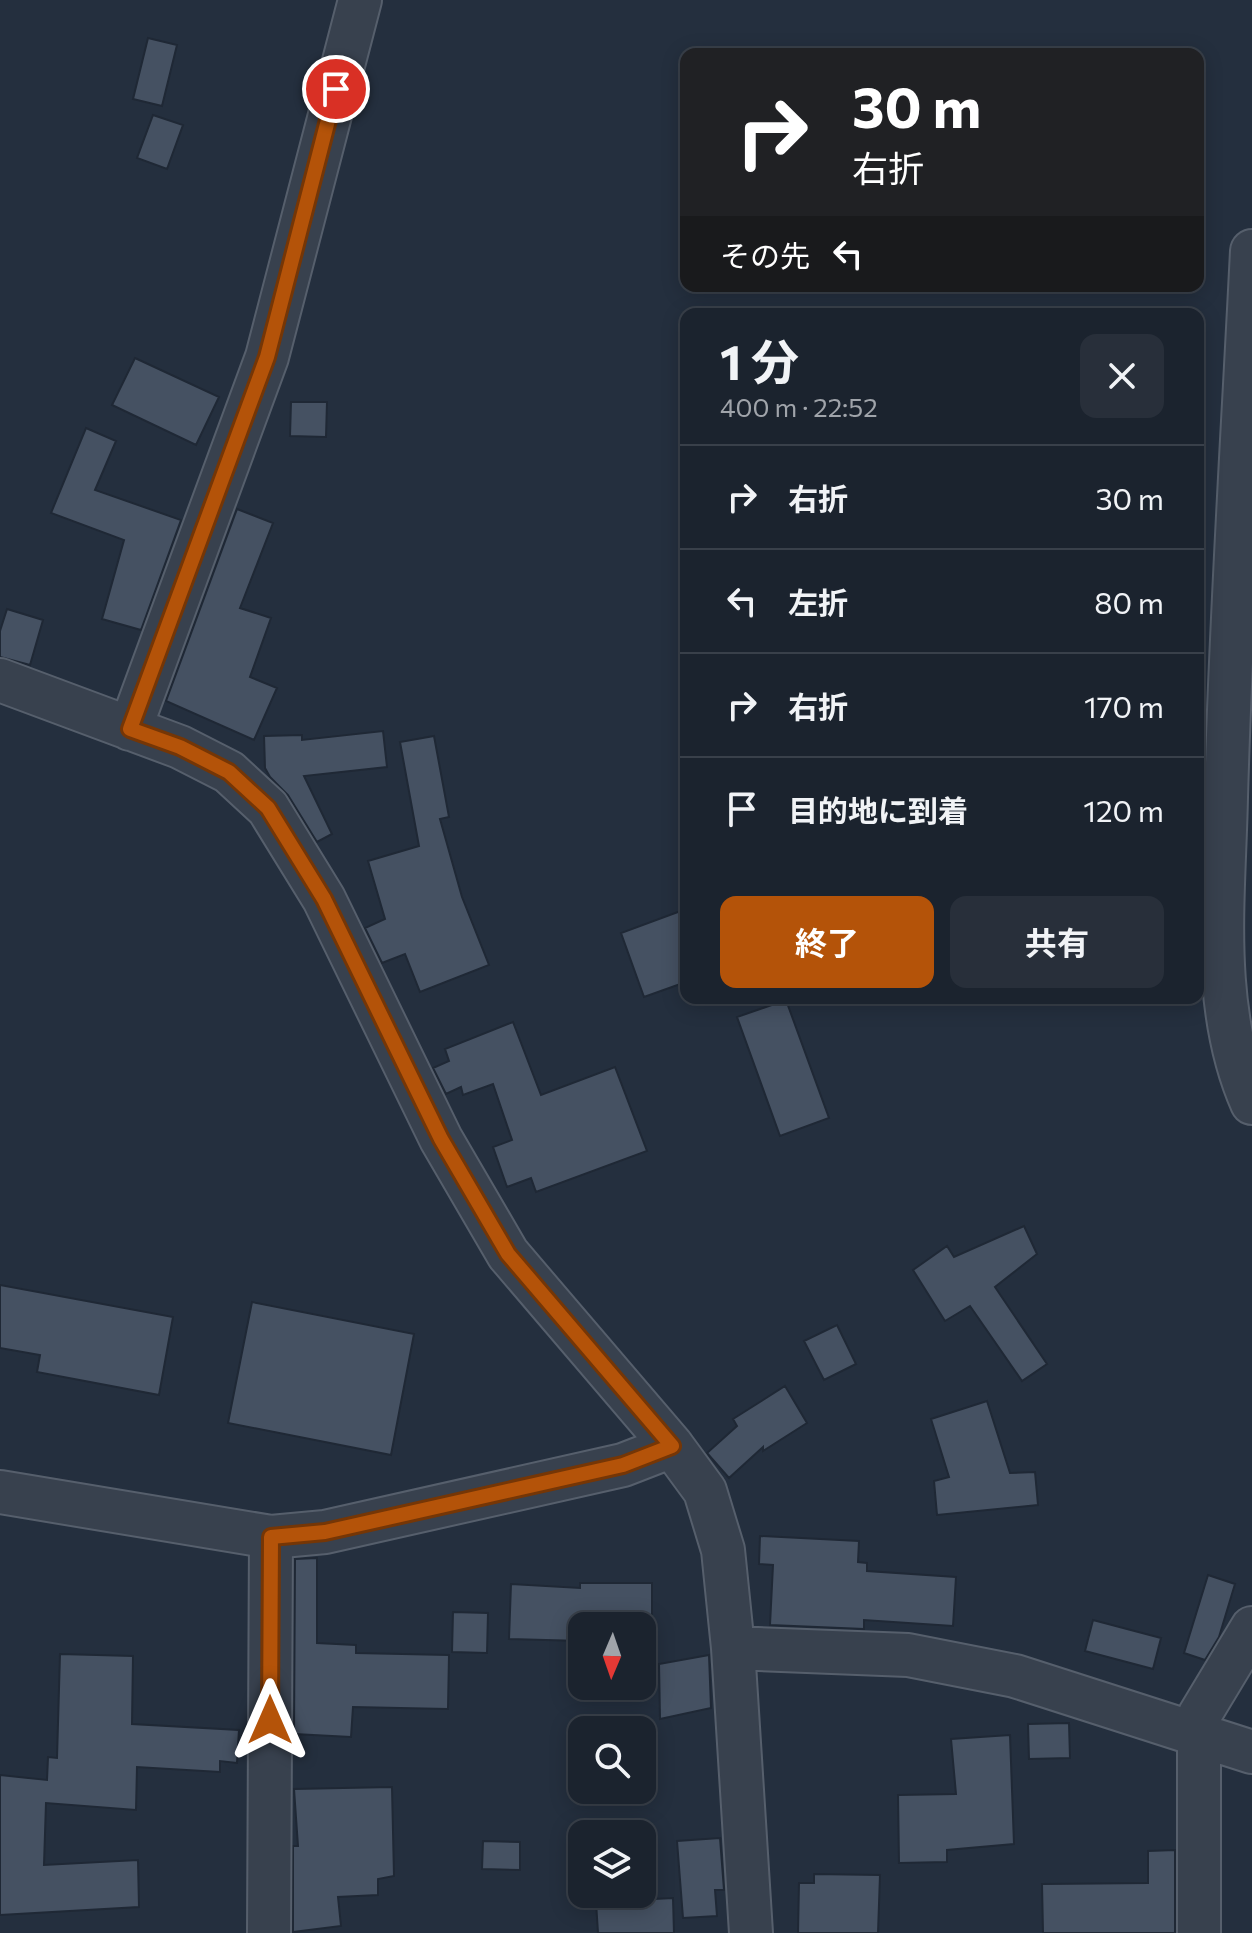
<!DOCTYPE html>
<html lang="ja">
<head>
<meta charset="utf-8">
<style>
	body { margin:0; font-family:Commissioner,"Noto Sans JP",sans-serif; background:#282f3a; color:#f1f3f6; height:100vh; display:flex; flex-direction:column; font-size:30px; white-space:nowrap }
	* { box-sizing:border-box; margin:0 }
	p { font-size:26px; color:#a0a4aa }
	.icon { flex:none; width:44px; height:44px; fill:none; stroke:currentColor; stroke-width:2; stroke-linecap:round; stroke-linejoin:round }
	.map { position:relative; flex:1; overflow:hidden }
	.details { position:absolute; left:680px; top:308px; width:524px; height:696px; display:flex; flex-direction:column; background:#1b232e; border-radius:16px; box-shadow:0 4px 20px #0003,0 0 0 2px #39404a }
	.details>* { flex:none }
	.top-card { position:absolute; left:680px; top:48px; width:524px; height:244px; border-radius:16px; box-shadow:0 4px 20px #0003,0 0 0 2px #39404a; background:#202124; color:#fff; overflow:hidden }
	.needle { width:52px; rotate:182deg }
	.buttons { position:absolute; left:568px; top:1612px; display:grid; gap:16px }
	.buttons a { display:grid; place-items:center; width:88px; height:88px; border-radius:16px; background:#1b232e; box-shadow:0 4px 20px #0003,0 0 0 2px #39404a; font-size:40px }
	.pin { position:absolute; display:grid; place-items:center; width:68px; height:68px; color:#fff; margin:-34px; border:4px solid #fff; border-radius:50%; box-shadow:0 2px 8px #0007 }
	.me { position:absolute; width:88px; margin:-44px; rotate:0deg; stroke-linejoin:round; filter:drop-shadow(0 0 6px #0008) }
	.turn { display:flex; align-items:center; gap:28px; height:168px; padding:0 40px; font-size:36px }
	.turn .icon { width:104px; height:104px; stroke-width:2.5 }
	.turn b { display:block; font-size:56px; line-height:68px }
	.then { display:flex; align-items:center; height:76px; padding:0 40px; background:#0003; gap:16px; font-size:30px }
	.round { display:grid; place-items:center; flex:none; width:84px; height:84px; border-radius:16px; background:#282f3a }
	.overview { display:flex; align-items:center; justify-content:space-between; height:136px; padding:0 40px }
	h1 { font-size:48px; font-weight:700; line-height:60px }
	.primary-button { display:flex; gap:16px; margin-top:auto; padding:16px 40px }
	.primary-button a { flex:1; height:92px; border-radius:16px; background:#b45309; color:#fff; font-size:32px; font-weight:700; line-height:92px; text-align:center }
	.primary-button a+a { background:#282f3a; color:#f1f3f6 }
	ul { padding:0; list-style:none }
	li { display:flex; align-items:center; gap:24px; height:104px; padding:0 40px; border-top:2px solid #39404a }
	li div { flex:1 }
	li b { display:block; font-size:30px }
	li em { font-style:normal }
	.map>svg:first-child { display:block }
	.building { fill:#455162; stroke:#1f2835; stroke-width:2 }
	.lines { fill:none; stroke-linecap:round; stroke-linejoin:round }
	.minor-casing { stroke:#565f6c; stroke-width:46 }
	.minor { stroke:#38414e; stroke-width:42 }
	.route-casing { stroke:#753606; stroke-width:20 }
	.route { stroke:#b45309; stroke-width:14 }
</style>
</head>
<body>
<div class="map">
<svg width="1252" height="1933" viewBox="0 0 1252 1933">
	<rect width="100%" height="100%" fill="#242f3e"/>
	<path class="building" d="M148 38 177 45 162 106 133 99Z
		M153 115 183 125 167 169 137 158Z
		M135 358 219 397 196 445 112 405Z
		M291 402H327L326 437 290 436Z
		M86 428 116 441 95 490 181 520 141 630 102 619 124 540 51 513Z
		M237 509 273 523 240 608 271 618 250 677 277 688 254 740 166 701Z
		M7 609 43 620 30 665 0 657V631Z
		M383 731 387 767 304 776 332 834 317 842 288 795 270 777 265 768 264 736 302 735V740Z
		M434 736 449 817 440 819 462 897 489 965 420 992 405 954 382 963 365 928 385 919 368 861 419 846 400 742Z
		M686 909V982L644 997 621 933Z
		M786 1000 829 1118 780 1136 737 1017Z
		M513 1022 541 1095 615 1067 647 1151 536 1192 531 1178 507 1187 493 1147 512 1140 493 1084 463 1095 461 1087 446 1094 433 1068 449 1061 445 1049Z
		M1024 1226 1037 1254 995 1287 1047 1364 1022 1381 970 1306 945 1321 913 1270 947 1246 954 1257Z
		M0 1285 173 1317 159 1395 37 1372 40 1355 0 1348Z
		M252 1302 414 1334 391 1455 228 1423Z
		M837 1325 856 1364 824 1380 804 1341Z
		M785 1386 807 1423 763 1451V1447L729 1478 707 1453 737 1426 733 1419Z
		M987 1401 1010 1473 1035 1472 1038 1505 937 1515 934 1481 949 1477 931 1419Z
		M760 1536 859 1541 858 1562 867 1563V1571L956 1577 953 1626 864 1620V1629L770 1625 773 1565 759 1564Z
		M317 1558V1643L356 1645V1653L449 1655 448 1709 353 1707 351 1737 294 1734 295 1559Z
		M1208 1575 1235 1584 1219 1637 1205 1660 1184 1653Z
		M580 1583H652V1626H582V1641L509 1639 511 1584 580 1588Z
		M453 1612 488 1613 487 1653 452 1652Z
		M1093 1620 1161 1638 1153 1669 1085 1651Z
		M60 1654 133 1656 132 1724 239 1730 237 1763 220 1761V1772L137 1767 136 1810 46 1803 44 1865 138 1860 139 1907 0 1915V1775L47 1780 48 1757 57 1758Z
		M709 1655 711 1708 660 1719 659 1664Z
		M1069 1723 1070 1758 1029 1759 1028 1724Z
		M1010 1735 1014 1844 947 1850V1862L899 1863 898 1795 956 1794 951 1739Z
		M392 1787 394 1876 378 1879V1895L338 1897 341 1926 293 1932V1846H298L294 1789Z
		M720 1838 724 1890H715L717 1916 683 1918 677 1841Z
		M483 1841 520 1842V1870L482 1869Z
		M1175 1850V1933H1043L1042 1884 1148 1883V1851Z
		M814 1874 880 1875 878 1933H798L799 1883H814Z
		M673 1898 674 1933H598L596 1902Z"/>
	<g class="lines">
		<defs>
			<path id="minor" d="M1252 251C1243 433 1231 615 1226 797 1224 898 1210 1008 1252 1103
				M0 680 180 747 229 772 268 808 324 899 441 1139 508 1254 672 1446 705 1491 723 1550 733 1648 751 1933
				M130 729 267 357 360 0
				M0 1492 271 1537 325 1532 623 1465 672 1446
				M733 1648 908 1655 1015 1676 1252 1752
				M269 1933 271 1537
				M1199 1933V1716L1252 1628"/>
		</defs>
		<use href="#minor" class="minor-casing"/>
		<use href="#minor" class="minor"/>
	</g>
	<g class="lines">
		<defs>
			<path id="route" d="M270 1720 271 1537 325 1532 623 1465 672 1446 508 1254 441 1139 324 899 268 808 229 772 180 747 130 729 267 357 336 89"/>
		</defs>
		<use href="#route" class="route-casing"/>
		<use href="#route" class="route"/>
	</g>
</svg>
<div class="buttons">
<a><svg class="needle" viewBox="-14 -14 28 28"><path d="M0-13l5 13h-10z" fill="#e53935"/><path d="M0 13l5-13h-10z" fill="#a0a4aa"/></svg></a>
<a><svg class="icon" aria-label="search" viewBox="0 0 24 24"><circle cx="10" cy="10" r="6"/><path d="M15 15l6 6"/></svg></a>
<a><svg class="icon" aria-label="layers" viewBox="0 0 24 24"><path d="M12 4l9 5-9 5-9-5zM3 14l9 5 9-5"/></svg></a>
</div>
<div class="pin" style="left:336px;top:89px;background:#d93025"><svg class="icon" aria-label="arrive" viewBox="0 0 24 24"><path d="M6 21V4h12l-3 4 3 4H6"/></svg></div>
<svg class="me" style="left:270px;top:1720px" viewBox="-20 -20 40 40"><path d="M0-17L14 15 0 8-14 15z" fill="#b45309" stroke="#fff" stroke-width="4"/></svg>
<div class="top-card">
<div class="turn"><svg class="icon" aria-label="right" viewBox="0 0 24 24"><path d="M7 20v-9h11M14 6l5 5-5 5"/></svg><div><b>30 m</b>右折</div></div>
<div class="then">その先<svg class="icon" aria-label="left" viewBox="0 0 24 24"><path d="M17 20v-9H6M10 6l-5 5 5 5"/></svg></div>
</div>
<section class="details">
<div class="overview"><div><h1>1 分</h1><p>400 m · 22:52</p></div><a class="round"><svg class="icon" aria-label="close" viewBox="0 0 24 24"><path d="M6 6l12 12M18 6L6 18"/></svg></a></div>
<ul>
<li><svg class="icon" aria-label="right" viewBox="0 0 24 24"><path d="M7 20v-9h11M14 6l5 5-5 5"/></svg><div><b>右折</b></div><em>30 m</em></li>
<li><svg class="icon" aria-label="left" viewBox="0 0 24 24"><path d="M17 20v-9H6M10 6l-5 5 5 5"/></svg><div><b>左折</b></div><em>80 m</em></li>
<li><svg class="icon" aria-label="right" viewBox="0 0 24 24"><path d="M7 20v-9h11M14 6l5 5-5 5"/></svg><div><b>右折</b></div><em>170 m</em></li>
<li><svg class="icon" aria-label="arrive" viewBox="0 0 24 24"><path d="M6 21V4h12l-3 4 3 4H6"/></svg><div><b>目的地に到着</b></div><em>120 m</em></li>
</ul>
<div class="primary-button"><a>終了</a><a>共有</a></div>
</section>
</div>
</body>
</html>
